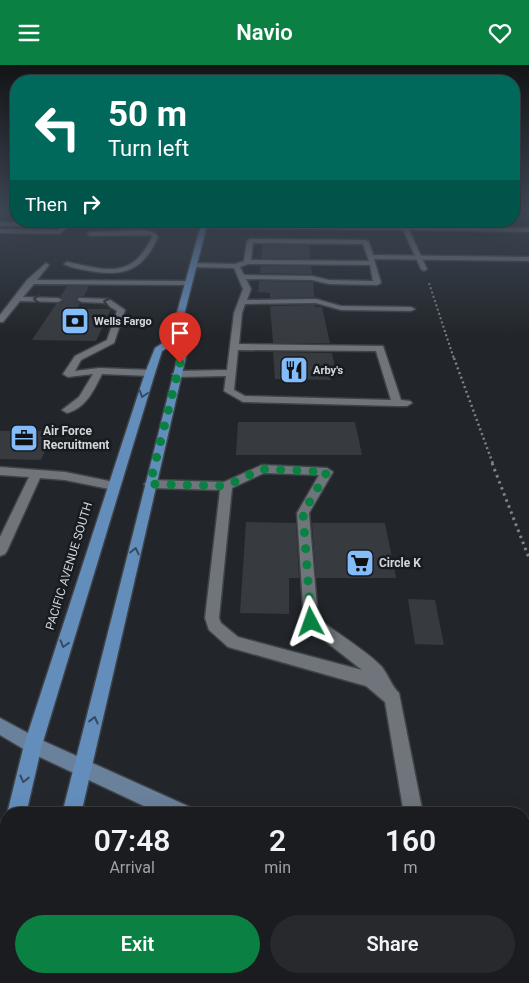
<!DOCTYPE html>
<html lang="en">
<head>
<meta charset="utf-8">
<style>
	body { margin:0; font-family:Roboto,sans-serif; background:#27292d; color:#f1f3f6; height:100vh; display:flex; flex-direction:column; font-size:19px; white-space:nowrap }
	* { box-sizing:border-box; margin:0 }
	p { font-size:16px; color:#9fa1a5 }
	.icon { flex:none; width:28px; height:28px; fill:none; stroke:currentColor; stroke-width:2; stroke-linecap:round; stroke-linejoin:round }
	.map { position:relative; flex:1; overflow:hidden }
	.details { position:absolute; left:0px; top:742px; width:530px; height:176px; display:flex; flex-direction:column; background:#1a1c20; border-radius:20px 20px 0 0; box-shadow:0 5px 20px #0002,0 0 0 1px #383a3e }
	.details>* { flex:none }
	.top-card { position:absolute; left:10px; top:10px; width:510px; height:152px; border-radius:20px; box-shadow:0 5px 20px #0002,0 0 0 1px #383a3e; background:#00695c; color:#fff; overflow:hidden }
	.pin { position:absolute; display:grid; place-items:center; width:42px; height:42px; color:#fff; margin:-51px -21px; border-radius:50% 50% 50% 0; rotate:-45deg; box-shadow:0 0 5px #0007 }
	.pin .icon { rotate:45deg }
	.me { position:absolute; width:55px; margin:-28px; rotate:356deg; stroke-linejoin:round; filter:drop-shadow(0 0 4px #0008) }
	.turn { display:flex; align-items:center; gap:18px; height:105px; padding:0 15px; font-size:22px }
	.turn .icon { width:65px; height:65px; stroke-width:2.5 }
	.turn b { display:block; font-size:35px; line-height:42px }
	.then { display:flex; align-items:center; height:48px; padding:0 15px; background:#0003; gap:10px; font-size:19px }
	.eta { display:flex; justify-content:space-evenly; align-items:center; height:85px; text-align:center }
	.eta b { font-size:30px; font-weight:600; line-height:35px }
	.button { display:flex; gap:10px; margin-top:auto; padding:10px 15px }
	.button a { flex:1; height:58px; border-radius:30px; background:#0b8043; color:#fff; font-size:20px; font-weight:600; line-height:58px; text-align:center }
	.button a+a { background:#27292d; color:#f1f3f6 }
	header { display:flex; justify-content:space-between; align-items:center; height:65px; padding:0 15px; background:#0b8043; color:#fff; font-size:22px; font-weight:600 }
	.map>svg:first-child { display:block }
	.building { fill:#373b40 }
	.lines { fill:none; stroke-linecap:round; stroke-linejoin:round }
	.lane-casing { stroke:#3f4347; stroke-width:3 }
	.street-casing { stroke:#3f4347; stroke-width:3 }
	.secondary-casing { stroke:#3f4347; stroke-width:3 }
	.primary-casing { stroke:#3f4347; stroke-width:3 }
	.path-far2 { stroke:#7f8286; stroke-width:2; stroke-dasharray:2 2.5; stroke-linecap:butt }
	.path-far1 { stroke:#7f8286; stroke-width:2.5; stroke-dasharray:2 3; stroke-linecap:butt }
	.path { stroke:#7f8286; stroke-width:3; stroke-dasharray:2.5 4; stroke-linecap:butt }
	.lane { fill:#70757b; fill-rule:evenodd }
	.street { fill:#70757b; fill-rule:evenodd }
	.secondary { fill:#69819b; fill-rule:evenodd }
	.primary { fill:#638ebc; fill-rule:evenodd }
	.oneway { stroke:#2e3238 }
	.oneway2 { stroke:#364a5f }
	.route { stroke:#0b8043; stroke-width:9; stroke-dasharray:0 16.2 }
	.labels { text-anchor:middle; stroke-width:5; stroke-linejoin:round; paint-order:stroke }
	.far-poi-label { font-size:11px; font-weight:bold; fill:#d4d7da; stroke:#181c21; text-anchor:start }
	.poi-label { font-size:12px; font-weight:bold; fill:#d4d7da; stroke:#181c21; text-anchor:start }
	.street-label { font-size:12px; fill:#d4d7da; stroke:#181c21 }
</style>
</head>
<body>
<header><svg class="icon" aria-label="menu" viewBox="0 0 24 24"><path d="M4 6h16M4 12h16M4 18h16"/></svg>Navio<svg class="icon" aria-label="heart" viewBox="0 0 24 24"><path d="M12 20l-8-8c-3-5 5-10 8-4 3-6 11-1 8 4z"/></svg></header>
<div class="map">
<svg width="529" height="918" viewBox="0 0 529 918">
	<rect width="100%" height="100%" fill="#22262a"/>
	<path class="building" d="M263 180H309L310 194 261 193Z
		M261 201H311L312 209 260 208Z
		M259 216 313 217 314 232 270 233V228L258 227Z
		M67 221H89L84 231 77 232 76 236 80 238 76 244H111L96 276 32 275 56 239 64 236 60 232Z
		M315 240V242H322L330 278H273L270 241Z
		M273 287 332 288 337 311H331V315L275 314Z
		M238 357H355L362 390H236Z
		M0 366H54L41 395 0 394Z
		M246 457 296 458 299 513H289V549L240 548Z
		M312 458H385L396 513H316Z
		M408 534 435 535 444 580 415 579Z"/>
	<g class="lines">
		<defs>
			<path id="lane" d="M67 156H73L60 169 0 168V164L58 165Z
				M399 156H405L407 165H403Z
				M145 165 155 168 158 172C143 205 125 212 90 206 81 204 71 203 64 199L67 197C107 205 132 215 152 172L151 170 90 171 87 169 90 167Z
				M250 174 366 175 369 177 373 190 529 192V196L374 194 381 218 377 220 329 219 312 215 246 214 251 224 247 235 316 234 341 241 411 242 415 244 411 246 341 245 316 238 245 239 242 248 239 279 383 281 401 335 410 336 412 338 407 341H397L243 337 224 326 226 311 177 312 172 309 177 306 227 305 234 248 243 224 234 203 193 202 190 200 193 198 235 199 244 196 247 176ZM253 178 363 179 369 196 251 195ZM248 199 370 200 373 216 329 215 312 211 244 210 240 202ZM238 285 376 286 391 335 245 331 234 325Z
				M46 198 49 200 37 215 188 216 192 218 188 220 34 219 23 232 58 233 62 235 58 237 20 236 3 257H0V250L27 215Z
				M79 233 109 234 125 245 114 278 81 295 75 306 99 303 150 305 155 308 150 311 102 309C94 325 86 343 67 348L62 345 79 332 93 309 68 312 63 309 75 291 107 275 117 246 104 238 82 237 78 235Z
				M262 400 327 403 333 407 309 448 318 554C336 567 368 587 382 602 388 610 393 623 399 628L423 749H404L385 637 366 621 228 582 209 565 205 553 220 425 150 423 144 419 150 415 224 417ZM264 408 319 410 297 448 304 557 306 561 362 605 238 572 221 558 219 553 232 423Z
				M0 402 65 407 114 417 120 421 114 425 65 415 40 413 7 486 5 489 0 491V472L29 412 0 410Z"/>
			<path id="street" d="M0 157 529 163V167L409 165 427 204 424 206 421 204 403 165 0 161Z"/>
			<path id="secondary" d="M0 653 39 674 190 742 192 749H161L27 686 0 670Z
				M524 901 529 903V918H515L513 912H524Z"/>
			<path id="primary" d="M202 156H208L178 274 187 287 81 749H62L179 287 173 279 162 286 155 308 42 680 26 749H7L24 680 145 308 155 283 170 273Z
				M6 775V814L0 816V778Z
				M21 912H43L42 918H20Z"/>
		</defs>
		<use href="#lane" class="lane-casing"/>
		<use href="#street" class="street-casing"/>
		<use href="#secondary" class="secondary-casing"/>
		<use href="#primary" class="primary-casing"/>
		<path class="path-far2" d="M429 218 454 294"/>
		<path class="path-far1" d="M454 293 493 399"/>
		<path class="path" d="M492 398 529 493"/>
		<use href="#lane" class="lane"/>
		<use href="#street" class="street"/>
		<use href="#secondary" class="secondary"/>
		<use href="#primary" class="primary"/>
	</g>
	<defs><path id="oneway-chevron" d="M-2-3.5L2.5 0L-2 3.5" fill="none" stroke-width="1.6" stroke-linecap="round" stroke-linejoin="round" transform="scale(1.25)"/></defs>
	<g class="oneway">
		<use href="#oneway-chevron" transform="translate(37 234) rotate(-179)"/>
		<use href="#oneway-chevron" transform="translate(107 237) rotate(-165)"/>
	</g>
	<g class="oneway2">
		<use href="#oneway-chevron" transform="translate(143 329) rotate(108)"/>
		<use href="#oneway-chevron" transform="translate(135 486) rotate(-77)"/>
		<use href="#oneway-chevron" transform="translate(64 579) rotate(107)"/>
		<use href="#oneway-chevron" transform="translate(94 655) rotate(-76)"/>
		<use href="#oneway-chevron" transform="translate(24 714) rotate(104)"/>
	</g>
	<linearGradient id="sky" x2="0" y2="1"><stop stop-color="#131517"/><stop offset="0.53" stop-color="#3e4755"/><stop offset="1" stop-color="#3e4755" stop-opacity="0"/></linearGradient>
	<rect width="529" height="273" fill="url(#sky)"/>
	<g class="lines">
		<path class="route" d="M180 298 150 419 226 421 262 404 327 407 303 448 311 557"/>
	</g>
	<defs>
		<symbol id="bank-square" viewBox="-11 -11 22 22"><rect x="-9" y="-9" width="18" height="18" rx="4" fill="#83bcfb" stroke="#181c21"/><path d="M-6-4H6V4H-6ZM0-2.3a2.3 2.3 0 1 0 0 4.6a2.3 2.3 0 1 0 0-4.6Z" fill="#111"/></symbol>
		<symbol id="restaurant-square" viewBox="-11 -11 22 22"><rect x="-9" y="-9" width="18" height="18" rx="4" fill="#83bcfb" stroke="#181c21"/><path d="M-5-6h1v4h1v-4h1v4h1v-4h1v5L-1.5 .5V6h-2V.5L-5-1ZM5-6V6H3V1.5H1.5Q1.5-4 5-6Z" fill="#111"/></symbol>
		<symbol id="office-square" viewBox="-11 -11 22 22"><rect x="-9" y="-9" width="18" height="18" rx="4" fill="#83bcfb" stroke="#181c21"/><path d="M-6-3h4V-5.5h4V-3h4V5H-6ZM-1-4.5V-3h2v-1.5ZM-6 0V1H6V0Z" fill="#111"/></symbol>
		<symbol id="supermarket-square" viewBox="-11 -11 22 22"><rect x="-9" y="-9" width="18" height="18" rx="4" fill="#83bcfb" stroke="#181c21"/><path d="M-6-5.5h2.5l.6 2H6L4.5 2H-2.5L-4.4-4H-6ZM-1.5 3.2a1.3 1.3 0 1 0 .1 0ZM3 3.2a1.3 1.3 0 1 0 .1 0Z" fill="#111"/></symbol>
	</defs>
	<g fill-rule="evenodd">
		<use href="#bank-square" x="59" y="240" width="32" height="32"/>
		<use href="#restaurant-square" x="278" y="289" width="32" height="32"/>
		<use href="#office-square" x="8" y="357" width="32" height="32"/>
		<use href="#supermarket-square" x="344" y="482" width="32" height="32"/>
	</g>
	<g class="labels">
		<g class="far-poi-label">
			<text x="94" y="260">Wells Fargo</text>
			<text x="313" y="309">Arby's</text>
		</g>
		<g class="poi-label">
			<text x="43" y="370">Air Force<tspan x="43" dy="14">Recruitment</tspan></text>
			<text x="379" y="502">Circle K</text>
		</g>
		<g class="street-label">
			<text transform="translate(69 501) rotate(-73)" y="4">PACIFIC AVENUE SOUTH</text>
		</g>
	</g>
</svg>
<div class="pin" style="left:180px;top:298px;background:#d93025"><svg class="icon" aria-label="arrive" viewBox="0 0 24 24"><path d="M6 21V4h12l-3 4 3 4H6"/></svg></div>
<svg class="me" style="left:311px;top:557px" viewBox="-20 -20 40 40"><path d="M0-17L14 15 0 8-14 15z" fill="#0b8043" stroke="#fff" stroke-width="4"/></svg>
<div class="top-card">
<div class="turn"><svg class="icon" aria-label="left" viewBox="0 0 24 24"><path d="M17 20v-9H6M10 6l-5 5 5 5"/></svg><div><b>50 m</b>Turn left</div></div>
<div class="then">Then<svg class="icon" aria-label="right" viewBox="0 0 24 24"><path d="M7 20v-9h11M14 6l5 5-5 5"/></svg></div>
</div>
<section class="details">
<div class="eta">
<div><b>07:48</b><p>Arrival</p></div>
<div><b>2</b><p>min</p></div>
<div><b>160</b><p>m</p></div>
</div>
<div class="button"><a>Exit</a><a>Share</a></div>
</section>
</div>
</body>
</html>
